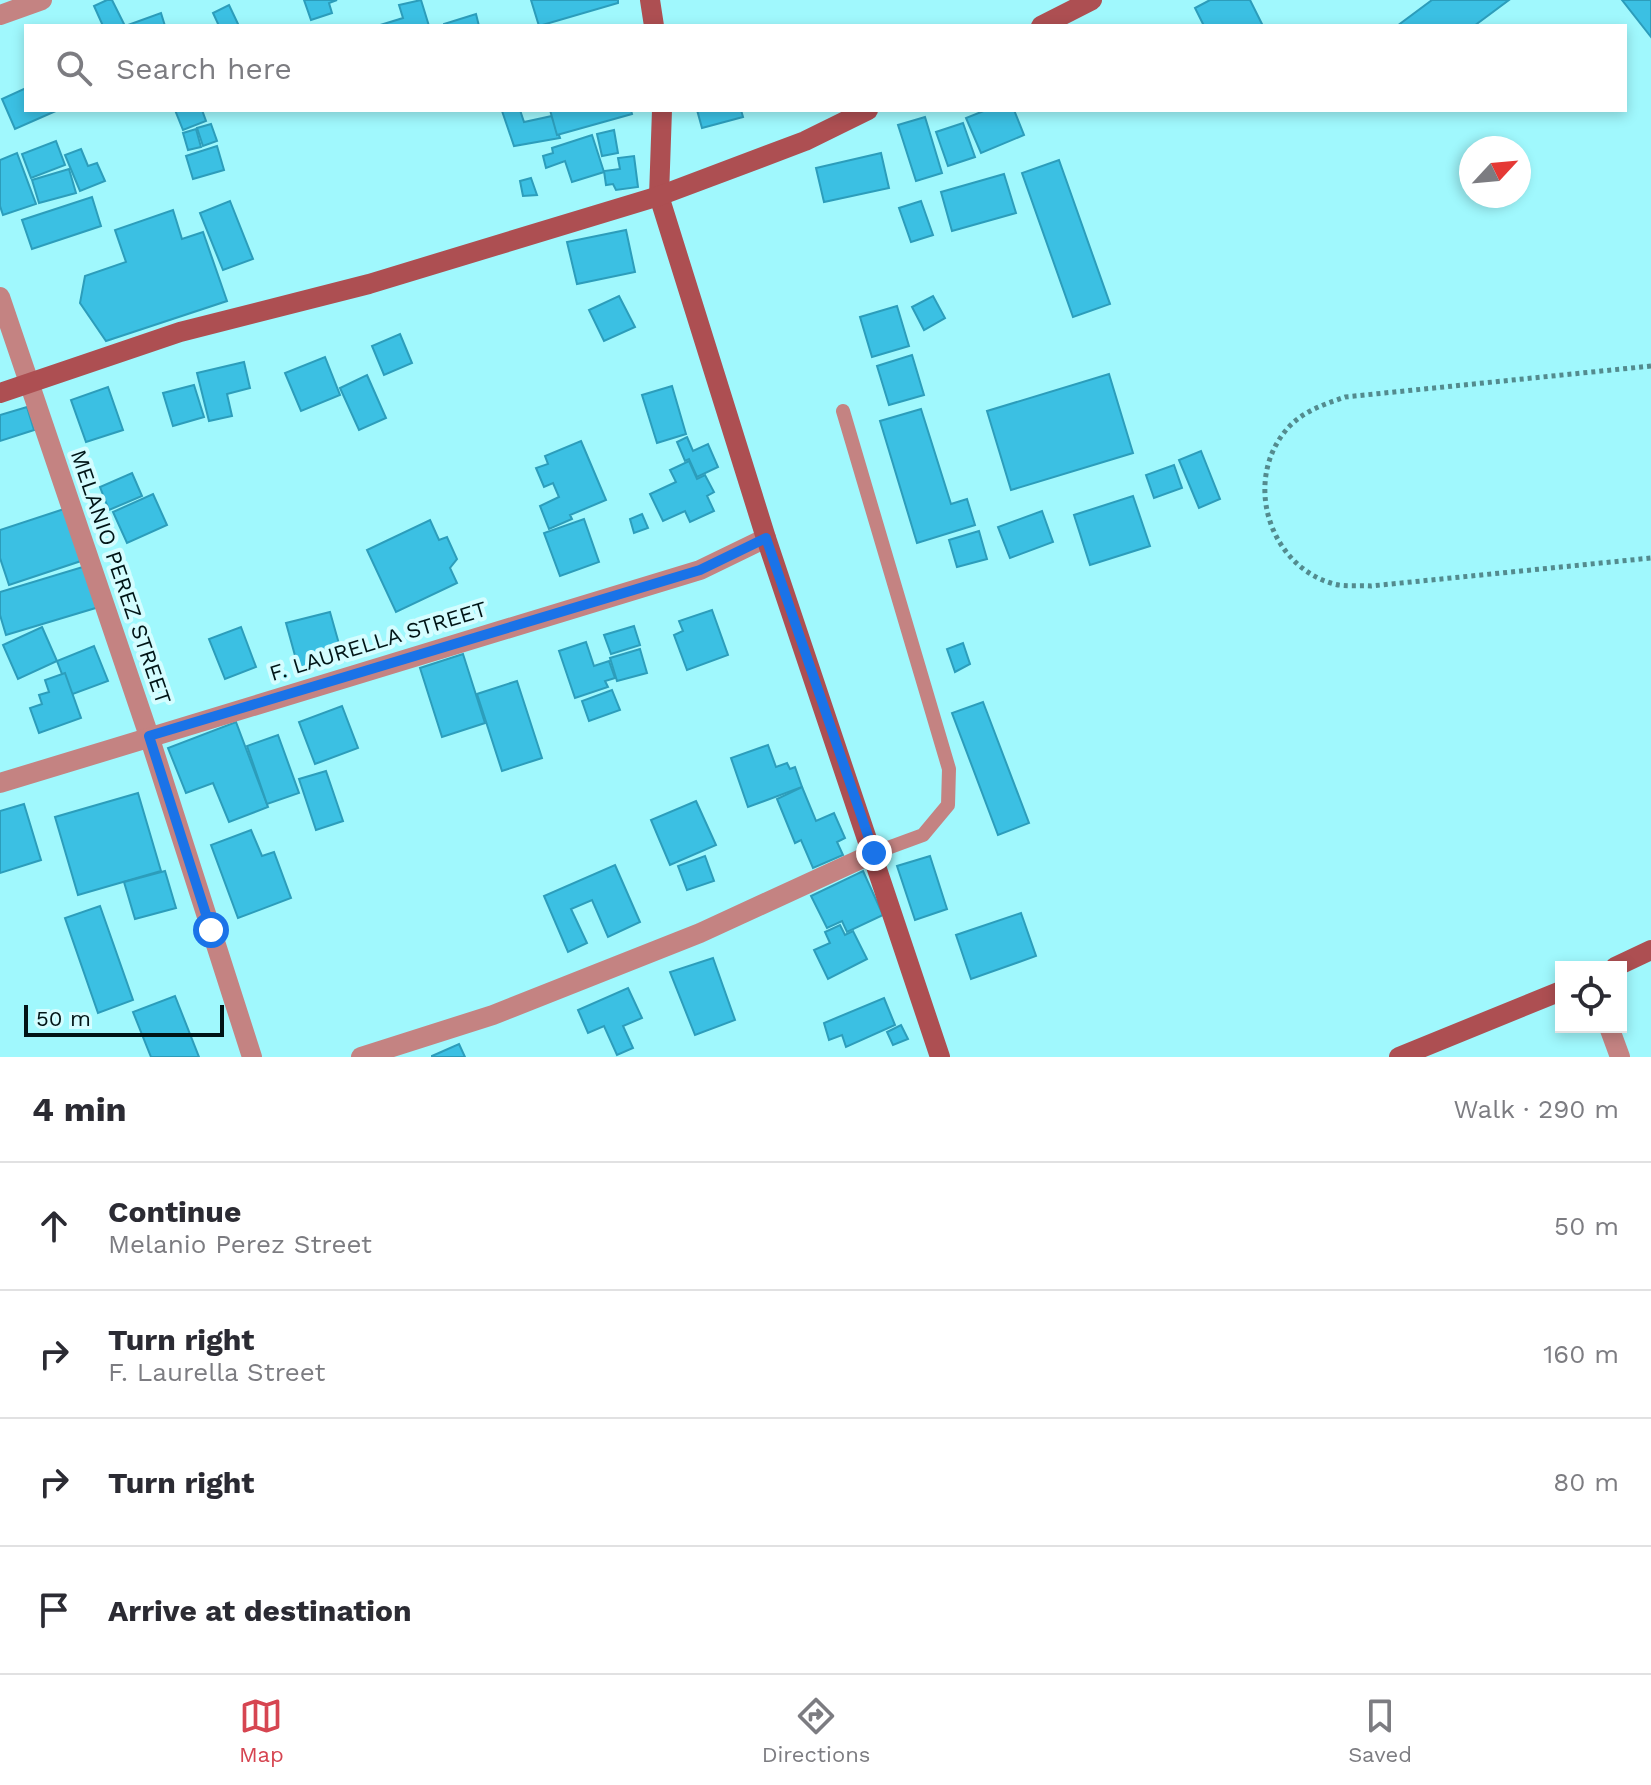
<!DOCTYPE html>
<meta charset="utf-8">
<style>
:root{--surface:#fff;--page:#f2f2f3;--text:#2b2b33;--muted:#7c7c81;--line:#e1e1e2;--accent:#d64551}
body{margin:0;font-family:"Work Sans",sans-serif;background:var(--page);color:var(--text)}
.controls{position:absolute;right:24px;bottom:24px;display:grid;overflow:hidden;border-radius:0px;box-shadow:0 4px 12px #0003}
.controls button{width:72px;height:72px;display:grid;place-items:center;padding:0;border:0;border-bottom:2px solid var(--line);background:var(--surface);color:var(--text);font:40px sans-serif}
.compass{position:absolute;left:1459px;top:136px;width:72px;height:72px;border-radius:50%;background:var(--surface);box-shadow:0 4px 12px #0003;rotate:64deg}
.scale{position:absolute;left:24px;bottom:20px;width:200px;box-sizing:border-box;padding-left:8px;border:4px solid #001416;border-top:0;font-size:22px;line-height:28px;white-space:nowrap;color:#001416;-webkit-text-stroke:6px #d4fdff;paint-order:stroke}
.stop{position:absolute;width:24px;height:24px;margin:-18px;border:6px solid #1a73e8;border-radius:50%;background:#fff}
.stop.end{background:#1a73e8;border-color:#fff;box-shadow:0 2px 8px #0008}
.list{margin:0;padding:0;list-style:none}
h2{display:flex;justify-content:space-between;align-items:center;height:104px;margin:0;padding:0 32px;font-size:34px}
h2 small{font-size:26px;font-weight:400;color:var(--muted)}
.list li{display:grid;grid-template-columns:52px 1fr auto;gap:24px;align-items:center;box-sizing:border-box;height:128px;padding:0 32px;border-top:2px solid var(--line)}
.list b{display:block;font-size:30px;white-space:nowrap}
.list p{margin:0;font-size:26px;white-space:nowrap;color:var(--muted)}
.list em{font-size:26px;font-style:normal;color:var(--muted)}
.icon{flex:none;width:44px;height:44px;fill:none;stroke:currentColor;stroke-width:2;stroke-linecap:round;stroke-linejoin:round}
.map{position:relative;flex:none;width:1651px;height:1057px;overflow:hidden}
.search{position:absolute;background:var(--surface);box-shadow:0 4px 12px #0003;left:24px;right:24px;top:24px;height:88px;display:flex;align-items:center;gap:20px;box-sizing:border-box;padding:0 28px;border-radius:0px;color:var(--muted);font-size:30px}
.sheet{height:616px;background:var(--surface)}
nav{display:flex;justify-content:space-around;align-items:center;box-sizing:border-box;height:112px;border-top:2px solid var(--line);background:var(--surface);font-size:22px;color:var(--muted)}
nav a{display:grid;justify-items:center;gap:4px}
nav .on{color:var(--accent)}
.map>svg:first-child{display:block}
</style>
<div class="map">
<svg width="1651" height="1057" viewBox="0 0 1651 1057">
<rect width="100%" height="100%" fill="#a0f8fd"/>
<g fill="#3bc0e3" stroke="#2c9dbb" stroke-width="2">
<polygon points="107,0 112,0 125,26 103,26 94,6"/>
<polygon points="304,0 337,0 329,3 332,13 311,20"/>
<polygon points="421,0 429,26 377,26 403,18 399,5"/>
<polygon points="531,0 618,0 618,3 539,26"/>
<polygon points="1210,0 1250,0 1263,26 1204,26 1195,8"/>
<polygon points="1432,0 1509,0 1474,26 1397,26"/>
<polygon points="1622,0 1651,0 1651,37"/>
<polygon points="229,5 239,26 219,26 213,13"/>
<polygon points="161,13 165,26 128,26 128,25"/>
<polygon points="476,14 479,26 444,26 444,24"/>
<polygon points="26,88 26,110 58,110 15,129 2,99"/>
<polygon points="175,110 202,110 206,121 183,130"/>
<polygon points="520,110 524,122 552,116 560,138 514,146 502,111"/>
<polygon points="550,110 631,110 632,114 557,135"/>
<polygon points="697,110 741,110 743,117 702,128"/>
<polygon points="986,110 1014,110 1024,135 981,153 966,118"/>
<polygon points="925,117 942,173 916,181 898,125"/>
<polygon points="963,123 975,157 948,166 936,132"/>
<polygon points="211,124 217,141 203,146 197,128"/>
<polygon points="196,129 201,147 188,150 183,133"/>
<polygon points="614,130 618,153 602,156 597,134"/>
<polygon points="592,135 604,172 572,182 565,161 546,168 543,156 553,153 552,148"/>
<polygon points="56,141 65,165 31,178 22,154"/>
<polygon points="217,146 224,170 193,179 186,156"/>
<polygon points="81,149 88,166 97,163 105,181 80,191 65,155"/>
<polygon points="17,153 36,204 3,215 0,206 0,160"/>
<polygon points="881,153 889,188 824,202 816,168"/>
<polygon points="634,156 638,187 616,190 613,184 606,185 604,171 620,169 618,158"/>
<polygon points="1059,160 1110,304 1073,317 1022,173"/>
<polygon points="69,169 76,193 39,203 32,180"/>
<polygon points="1004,174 1016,213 952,231 941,192"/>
<polygon points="531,178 537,195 523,196 520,181"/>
<polygon points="92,197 101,226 32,249 22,220"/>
<polygon points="230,201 253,259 223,270 200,213"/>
<polygon points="921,201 933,235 911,242 899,208"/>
<polygon points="173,210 182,239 203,232 227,301 106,341 80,303 85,276 126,262 115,230"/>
<polygon points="626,230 635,272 577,284 567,242"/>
<polygon points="619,296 635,327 604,341 589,310"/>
<polygon points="933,296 945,318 924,330 912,307"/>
<polygon points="897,306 909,346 872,357 860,317"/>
<polygon points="400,334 412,363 384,375 372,346"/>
<polygon points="912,355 924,395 889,405 877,366"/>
<polygon points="325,357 340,395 301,411 285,373"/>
<polygon points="244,362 250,388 227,394 232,416 209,421 197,373"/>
<polygon points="1109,374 1133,453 1011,490 987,411"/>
<polygon points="367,375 386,418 359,430 340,388"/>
<polygon points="194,385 204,417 173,426 163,393"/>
<polygon points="672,386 686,434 657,443 642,395"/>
<polygon points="108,387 123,430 86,442 71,400"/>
<polygon points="27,407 34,430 0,441 0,415"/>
<polygon points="921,409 951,504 967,499 975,525 917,543 880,421"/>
<polygon points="687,437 693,451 708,444 718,467 697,477 689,459 685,461 677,442"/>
<polygon points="581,441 606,500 570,515 572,519 549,529 540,506 559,497 553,483 544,487 536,468 548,464 545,456"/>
<polygon points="1201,451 1220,499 1199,508 1179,460"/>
<polygon points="689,461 697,479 705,475 714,492 707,496 714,511 690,522 685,511 663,521 650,494 676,482 670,470"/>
<polygon points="1174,465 1182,488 1154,498 1146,475"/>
<polygon points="132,473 142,496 109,510 100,487"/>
<polygon points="153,494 167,525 127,543 113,512"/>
<polygon points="1133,496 1150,546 1090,565 1074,515"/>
<polygon points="64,509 81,561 9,585 0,558 0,530"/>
<polygon points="1042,511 1053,542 1010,558 998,527"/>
<polygon points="642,514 648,528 634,533 630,519"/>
<polygon points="584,519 599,562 560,576 544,533"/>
<polygon points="430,520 439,540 447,537 457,559 450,568 457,583 396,612 367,550"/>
<polygon points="979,531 987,559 957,567 949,540"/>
<polygon points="86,566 99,607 6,635 0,615 0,592"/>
<polygon points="712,610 728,655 687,670 674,635 683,631 679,621"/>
<polygon points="330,612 343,658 299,670 286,623"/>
<polygon points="634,626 640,645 611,654 604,635"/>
<polygon points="42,627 57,661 18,679 3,645"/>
<polygon points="241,627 256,667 225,679 209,639"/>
<polygon points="586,642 594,666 609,661 615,678 605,681 608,687 575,698 559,651"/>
<polygon points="963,643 970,664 955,672 947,649"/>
<polygon points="94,646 108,681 70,695 57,661"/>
<polygon points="640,649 647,673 617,681 610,658"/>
<polygon points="463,654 485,723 442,737 420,668"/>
<polygon points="65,673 81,718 39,733 30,708 42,704 39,695 49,692 45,680"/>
<polygon points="517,681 542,758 502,771 477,694"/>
<polygon points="612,690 620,710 589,721 582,701"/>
<polygon points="983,702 1029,823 998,835 952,713"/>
<polygon points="342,706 358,748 315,764 299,722"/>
<polygon points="236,722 268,807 229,822 213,783 186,793 168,748"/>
<polygon points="278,735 299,793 267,804 247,746"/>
<polygon points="768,745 776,767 787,763 790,769 795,767 802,787 748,807 731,758"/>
<polygon points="326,771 343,821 316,830 299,779"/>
<polygon points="802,787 816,821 834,813 845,838 837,842 843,855 813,868 801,840 795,843 777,799"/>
<polygon points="138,793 161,871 78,895 55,817"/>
<polygon points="696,801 716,845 670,865 651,820"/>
<polygon points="24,804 41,860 0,873 0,811"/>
<polygon points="251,830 262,856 274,852 291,898 238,918 211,845"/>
<polygon points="705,856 714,881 687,890 678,866"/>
<polygon points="930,856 947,909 915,920 897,866"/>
<polygon points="615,865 640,922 608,937 592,900 571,909 587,943 568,952 544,896"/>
<polygon points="165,871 176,908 135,919 124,882"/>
<polygon points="863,871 883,915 847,932 842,921 827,928 811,896"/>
<polygon points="100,906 133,1000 98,1013 65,918"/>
<polygon points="1021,913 1036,956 971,979 956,935"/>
<polygon points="840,925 845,935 853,931 867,959 828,979 814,950 830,943 825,932"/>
<polygon points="713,958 735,1020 695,1035 670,972"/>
<polygon points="628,988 642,1018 623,1026 633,1048 617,1055 604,1026 588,1033 578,1010"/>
<polygon points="175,996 199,1057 151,1057 133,1012"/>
<polygon points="884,998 895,1025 846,1047 842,1035 829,1040 824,1023"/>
<polygon points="901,1025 908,1039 893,1045 887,1032"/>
<polygon points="459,1044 465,1057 432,1057 432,1056"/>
</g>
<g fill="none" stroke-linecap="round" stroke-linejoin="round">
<path stroke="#538b8e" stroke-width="5" stroke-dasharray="4 4" stroke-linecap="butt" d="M 1651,366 L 1345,397 C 1322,405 1298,413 1283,434 C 1244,486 1271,567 1334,584 C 1345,587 1359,585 1371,586 L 1651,558"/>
<polyline stroke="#c48382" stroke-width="14" points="843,411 949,769 948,805 923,835 874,853"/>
<g stroke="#c48382" stroke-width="20">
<polyline points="0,15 42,0"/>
<polyline points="0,297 149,736 252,1057"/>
<polyline points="0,783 700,570 766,538"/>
<polyline points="1609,1027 1620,1057"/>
<polyline points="361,1057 493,1015 700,933 874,853"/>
</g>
<g stroke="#ad4f52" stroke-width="20">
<polyline points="650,0 654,26"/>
<polyline points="1041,26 1092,0"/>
<polyline points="662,110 659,196 766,538 940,1057"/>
<polyline points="0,393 180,332 369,284 659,196 805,141 868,110"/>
<polyline points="1615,967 1651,950"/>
<polyline points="1399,1057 1561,991"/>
</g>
</g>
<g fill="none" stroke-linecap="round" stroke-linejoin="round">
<polyline stroke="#1a73e8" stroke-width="10" points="211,930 149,736 700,570 766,538 874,853"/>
</g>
<g text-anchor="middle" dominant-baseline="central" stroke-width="8" stroke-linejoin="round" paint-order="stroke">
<g font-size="22" fill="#001416" stroke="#d4fdff">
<text transform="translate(121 577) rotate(71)">MELANIO PEREZ STREET</text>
<text transform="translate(378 641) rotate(-17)">F. LAURELLA STREET</text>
</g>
</g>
</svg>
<div class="controls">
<button><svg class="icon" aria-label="locate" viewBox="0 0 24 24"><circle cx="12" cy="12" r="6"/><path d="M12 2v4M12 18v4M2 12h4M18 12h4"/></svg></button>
</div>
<svg class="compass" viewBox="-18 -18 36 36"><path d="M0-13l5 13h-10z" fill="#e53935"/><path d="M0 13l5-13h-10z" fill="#7c7c81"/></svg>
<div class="scale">50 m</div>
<div class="stop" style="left:211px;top:930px"></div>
<div class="stop end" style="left:874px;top:853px"></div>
<div class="search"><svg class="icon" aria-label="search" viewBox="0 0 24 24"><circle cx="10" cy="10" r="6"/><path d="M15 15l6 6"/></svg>Search here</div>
</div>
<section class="sheet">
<h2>4 min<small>Walk · 290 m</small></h2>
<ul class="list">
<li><svg class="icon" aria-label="ahead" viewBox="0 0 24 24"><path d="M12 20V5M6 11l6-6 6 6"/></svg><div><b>Continue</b><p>Melanio Perez Street</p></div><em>50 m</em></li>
<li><svg class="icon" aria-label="right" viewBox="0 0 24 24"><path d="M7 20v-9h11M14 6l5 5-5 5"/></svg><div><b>Turn right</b><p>F. Laurella Street</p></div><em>160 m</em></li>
<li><svg class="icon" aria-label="right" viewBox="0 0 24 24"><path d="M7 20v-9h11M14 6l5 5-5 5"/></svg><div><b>Turn right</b></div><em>80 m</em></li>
<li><svg class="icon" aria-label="arrive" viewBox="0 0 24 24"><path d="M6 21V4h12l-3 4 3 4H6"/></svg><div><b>Arrive at destination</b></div></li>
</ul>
</section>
<nav>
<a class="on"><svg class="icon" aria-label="map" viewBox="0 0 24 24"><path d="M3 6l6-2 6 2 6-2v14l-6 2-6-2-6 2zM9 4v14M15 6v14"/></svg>Map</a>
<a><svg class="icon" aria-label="directions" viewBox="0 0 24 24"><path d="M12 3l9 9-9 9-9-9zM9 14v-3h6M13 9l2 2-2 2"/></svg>Directions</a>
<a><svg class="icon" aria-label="saved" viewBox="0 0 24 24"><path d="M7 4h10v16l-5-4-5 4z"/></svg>Saved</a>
</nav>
